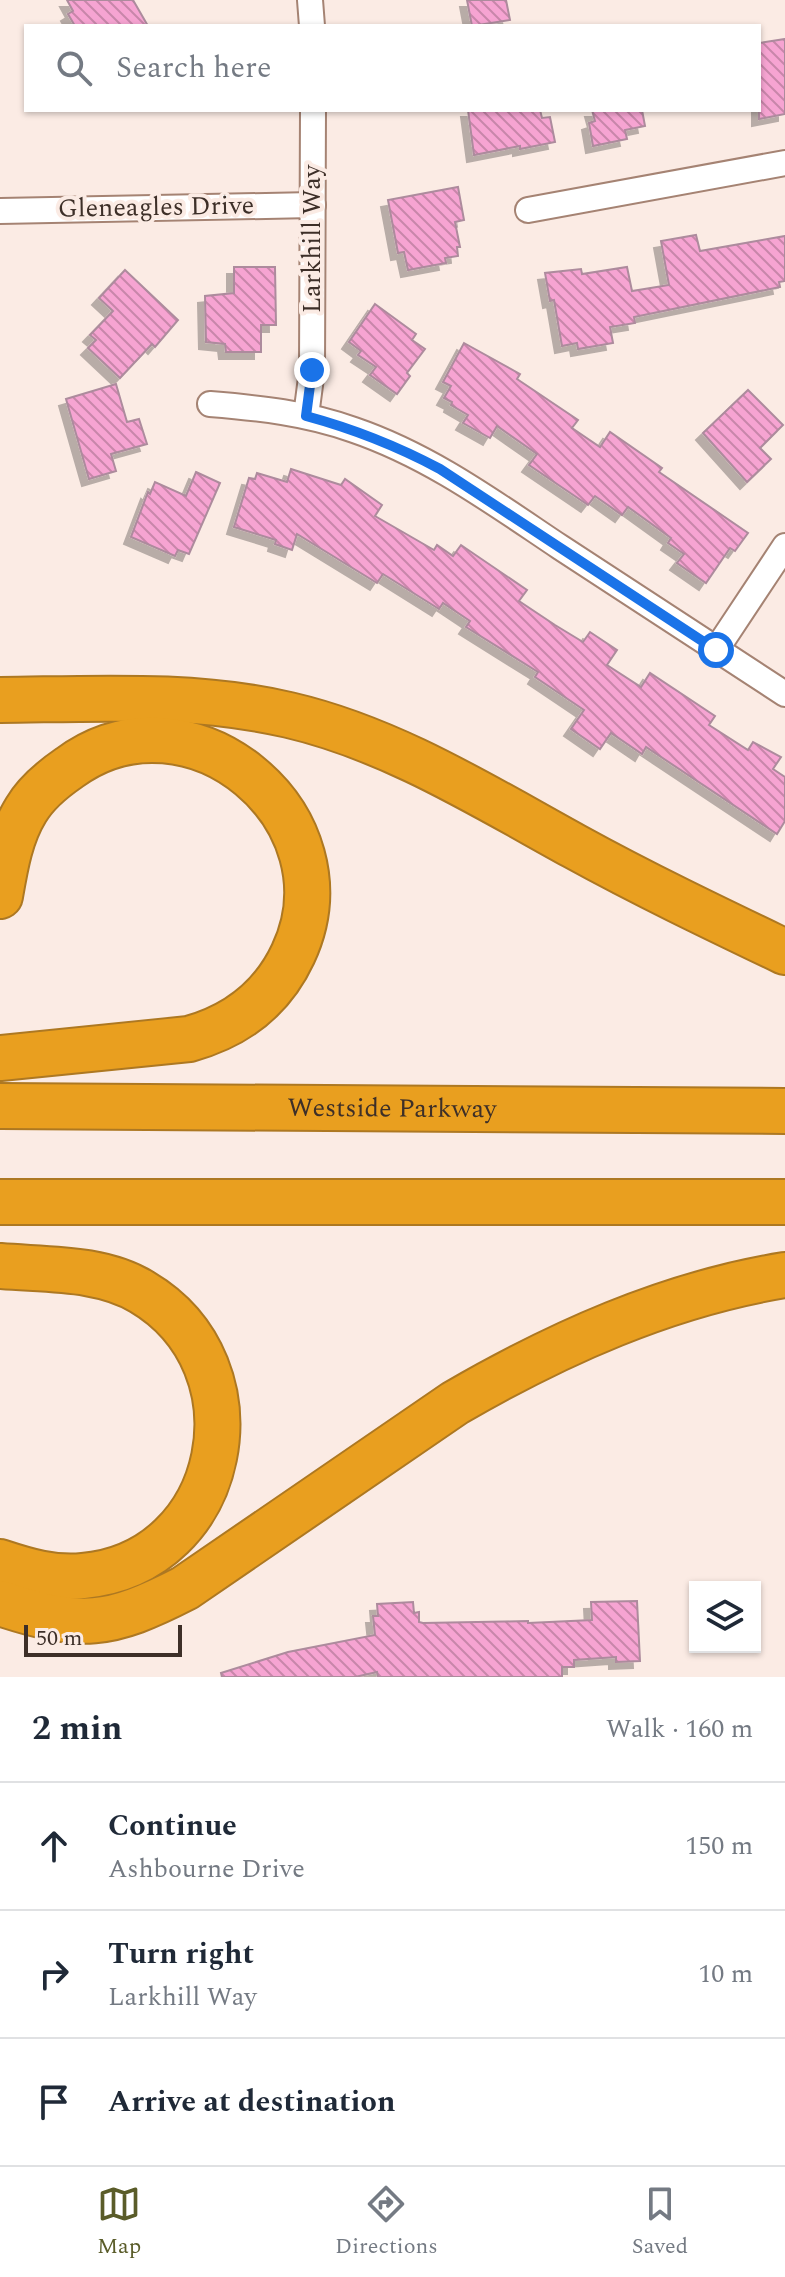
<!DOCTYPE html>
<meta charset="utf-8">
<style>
:root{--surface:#fff;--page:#f2f2f3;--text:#1f2937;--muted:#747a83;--line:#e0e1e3;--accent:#5a5c29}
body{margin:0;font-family:Spectral,serif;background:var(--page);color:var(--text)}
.controls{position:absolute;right:24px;bottom:24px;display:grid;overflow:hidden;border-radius:0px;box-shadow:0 2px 6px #0004}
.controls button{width:72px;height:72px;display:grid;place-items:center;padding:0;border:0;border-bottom:2px solid var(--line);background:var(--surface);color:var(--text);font:40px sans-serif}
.scale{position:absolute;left:24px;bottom:20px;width:158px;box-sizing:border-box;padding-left:8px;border:4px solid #3d2f28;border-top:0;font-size:22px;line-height:28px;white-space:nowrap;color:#3d2f28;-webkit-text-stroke:6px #fbebe4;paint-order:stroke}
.stop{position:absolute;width:24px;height:24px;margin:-18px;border:6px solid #1a73e8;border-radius:50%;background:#fff}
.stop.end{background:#1a73e8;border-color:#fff;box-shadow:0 2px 8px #0008}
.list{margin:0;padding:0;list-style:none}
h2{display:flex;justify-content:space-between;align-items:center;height:104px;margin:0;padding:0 32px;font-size:34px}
h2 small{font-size:26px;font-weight:400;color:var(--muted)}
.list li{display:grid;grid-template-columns:52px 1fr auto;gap:24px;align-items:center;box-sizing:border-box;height:128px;padding:0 32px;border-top:2px solid var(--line)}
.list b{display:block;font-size:30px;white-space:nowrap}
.list p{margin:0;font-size:26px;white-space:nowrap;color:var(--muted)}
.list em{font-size:26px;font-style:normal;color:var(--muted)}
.icon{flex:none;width:44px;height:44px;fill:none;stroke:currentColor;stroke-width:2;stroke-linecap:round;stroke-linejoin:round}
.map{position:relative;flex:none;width:785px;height:1677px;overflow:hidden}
.search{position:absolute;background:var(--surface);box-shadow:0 2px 6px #0004;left:24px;right:24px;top:24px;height:88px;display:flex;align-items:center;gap:20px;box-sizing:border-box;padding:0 28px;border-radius:0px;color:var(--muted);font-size:30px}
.sheet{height:488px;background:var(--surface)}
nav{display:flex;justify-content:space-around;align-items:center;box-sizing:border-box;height:112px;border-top:2px solid var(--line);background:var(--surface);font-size:22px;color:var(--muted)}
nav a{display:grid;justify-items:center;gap:4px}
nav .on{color:var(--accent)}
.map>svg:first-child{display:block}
</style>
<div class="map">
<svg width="785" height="1677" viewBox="0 0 785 1677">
<defs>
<pattern id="building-back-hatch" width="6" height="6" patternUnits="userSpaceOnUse" patternTransform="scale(2)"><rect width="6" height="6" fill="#f6a4d2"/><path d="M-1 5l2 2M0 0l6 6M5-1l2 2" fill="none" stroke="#c886aa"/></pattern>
<filter id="shadow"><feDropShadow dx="-7" dy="7" stdDeviation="0" flood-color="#0004"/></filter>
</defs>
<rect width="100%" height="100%" fill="#fbebe4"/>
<g fill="url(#building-back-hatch)" stroke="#ad8b9d" stroke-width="2" filter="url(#shadow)">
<polygon points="67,0 133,0 148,26 75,26 68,14 73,11"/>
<polygon points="467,0 506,0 510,20 472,26"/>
<polygon points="785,39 785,114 759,119 759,43"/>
<polygon points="468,110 540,110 542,118 550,117 555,142 520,149 520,146 474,155"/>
<polygon points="592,110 642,110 645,126 625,130 627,139 593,146 589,123 595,121"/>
<polygon points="458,187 464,220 455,222 460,247 457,247 458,256 445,258 446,263 408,270 404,252 398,253 388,200"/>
<polygon points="696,235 700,251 785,236 785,281 779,282 780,287 634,317 635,323 610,327 613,343 578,349 577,343 562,346 554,300 550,301 545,273 581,269 582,274 627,267 632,291 669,285 661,241"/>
<polygon points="234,267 275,267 276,325 261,325 261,352 226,352 225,344 206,342 205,296 234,293"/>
<polygon points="125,270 178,320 155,347 152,344 120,378 88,348 96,340 90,335 113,311 99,298"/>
<polygon points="375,304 416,334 412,340 425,349 407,373 410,376 397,394 370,375 376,367 358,355 361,351 349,342"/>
<polygon points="464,343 520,374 517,379 578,420 572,428 600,447 610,432 662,468 659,472 748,533 735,551 730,548 706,583 677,563 684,554 668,543 671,538 628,507 622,515 595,496 588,505 529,465 537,454 497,426 490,438 463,423 468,415 451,405 452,402 444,398 451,386 443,382"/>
<polygon points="116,384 127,422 139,419 147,444 111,454 116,471 89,479 66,399"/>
<polygon points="748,390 783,425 760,448 771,459 747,482 703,433"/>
<polygon points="291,469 341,485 345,479 382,505 375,516 434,550 437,545 453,556 461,545 527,590 519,601 555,625 583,642 590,632 617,650 607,665 641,687 650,673 715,716 709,725 748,750 753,742 781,757 773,769 785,777 785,821 777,834 646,747 642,754 611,733 600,749 571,729 584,710 535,677 538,672 466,627 470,621 443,603 439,609 383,574 377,583 297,534 292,550 275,544 276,540 234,527 249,478 255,479 257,473 287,482"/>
<polygon points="196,472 220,483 189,554 178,550 175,556 131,537 148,492 150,494 155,482 186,496"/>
<polygon points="637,1601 640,1661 616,1662 616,1657 574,1660 574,1667 562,1667 562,1677 378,1677 377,1672 355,1677 222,1677 221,1673 288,1652 375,1635 373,1616 378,1616 377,1604 413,1602 414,1613 419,1612 419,1622 423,1623 528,1621 528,1623 592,1620 591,1602"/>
</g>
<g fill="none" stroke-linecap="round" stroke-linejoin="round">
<g stroke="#a58373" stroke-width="28">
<g id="minor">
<polyline points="310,0 312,26"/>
<polyline points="528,210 785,163"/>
<polyline points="0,211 313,205"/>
<path d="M 210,404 C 259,408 307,413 354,430 C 430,456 494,503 560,547 C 635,596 710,645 785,694"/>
<polyline points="306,416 312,370 313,110"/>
<polyline points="716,650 785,546"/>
</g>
</g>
<g stroke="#ad7822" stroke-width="48">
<g id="motorway">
<path d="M 0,700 C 96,699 195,693 289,715 C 392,739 483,796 574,846 C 643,884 714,918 785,952"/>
<path d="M 0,896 C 5,867 10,836 26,810 C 36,793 53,779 69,768 C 190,679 357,818 293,954 C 272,999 236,1026 189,1039 L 0,1058"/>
<path id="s1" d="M 0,1106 L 785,1111"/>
<polyline points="0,1202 785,1202"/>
<path d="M 0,1266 C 46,1270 101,1267 142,1292 C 267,1366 229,1563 83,1576 C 54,1579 27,1571 0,1562"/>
<path d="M 0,1603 C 81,1630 109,1627 185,1588 L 455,1403 C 557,1344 667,1294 785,1275"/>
</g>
</g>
<use href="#minor" stroke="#fff" stroke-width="24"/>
<use href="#motorway" stroke="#e99f1f" stroke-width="44"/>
</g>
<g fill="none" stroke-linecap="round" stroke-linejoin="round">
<path stroke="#1a73e8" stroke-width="10" d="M 312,370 L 306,416 C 354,429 397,446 440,469 L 716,650"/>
</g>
<g text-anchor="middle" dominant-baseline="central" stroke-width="8" stroke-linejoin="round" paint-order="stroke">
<g font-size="26" fill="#3d2f28" stroke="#fbebe4">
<text transform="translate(156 207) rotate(-1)">Gleneagles Drive</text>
<text transform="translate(312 239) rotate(-90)">Larkhill Way</text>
<text stroke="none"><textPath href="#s1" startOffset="392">Westside Parkway</textPath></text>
</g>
</g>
</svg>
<div class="controls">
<button><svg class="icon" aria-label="layers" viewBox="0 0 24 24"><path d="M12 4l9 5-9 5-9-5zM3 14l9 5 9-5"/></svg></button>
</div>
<div class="scale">50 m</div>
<div class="stop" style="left:716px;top:650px"></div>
<div class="stop end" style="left:312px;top:370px"></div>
<div class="search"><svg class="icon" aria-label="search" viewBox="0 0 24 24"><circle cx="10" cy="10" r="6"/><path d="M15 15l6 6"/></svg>Search here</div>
</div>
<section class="sheet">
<h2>2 min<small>Walk · 160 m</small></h2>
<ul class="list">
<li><svg class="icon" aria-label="ahead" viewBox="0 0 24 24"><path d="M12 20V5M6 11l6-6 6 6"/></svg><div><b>Continue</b><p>Ashbourne Drive</p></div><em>150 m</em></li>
<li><svg class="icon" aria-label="right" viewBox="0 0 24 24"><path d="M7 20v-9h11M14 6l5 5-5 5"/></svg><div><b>Turn right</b><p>Larkhill Way</p></div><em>10 m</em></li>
<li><svg class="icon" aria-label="arrive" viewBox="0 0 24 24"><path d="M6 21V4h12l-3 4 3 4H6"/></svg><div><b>Arrive at destination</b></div></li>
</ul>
</section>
<nav>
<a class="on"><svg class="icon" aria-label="map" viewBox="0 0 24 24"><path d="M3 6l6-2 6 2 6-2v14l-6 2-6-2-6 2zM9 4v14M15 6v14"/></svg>Map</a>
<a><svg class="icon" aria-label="directions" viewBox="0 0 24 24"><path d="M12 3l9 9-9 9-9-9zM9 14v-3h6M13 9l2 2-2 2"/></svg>Directions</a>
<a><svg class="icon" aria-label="saved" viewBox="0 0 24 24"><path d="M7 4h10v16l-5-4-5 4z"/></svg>Saved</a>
</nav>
